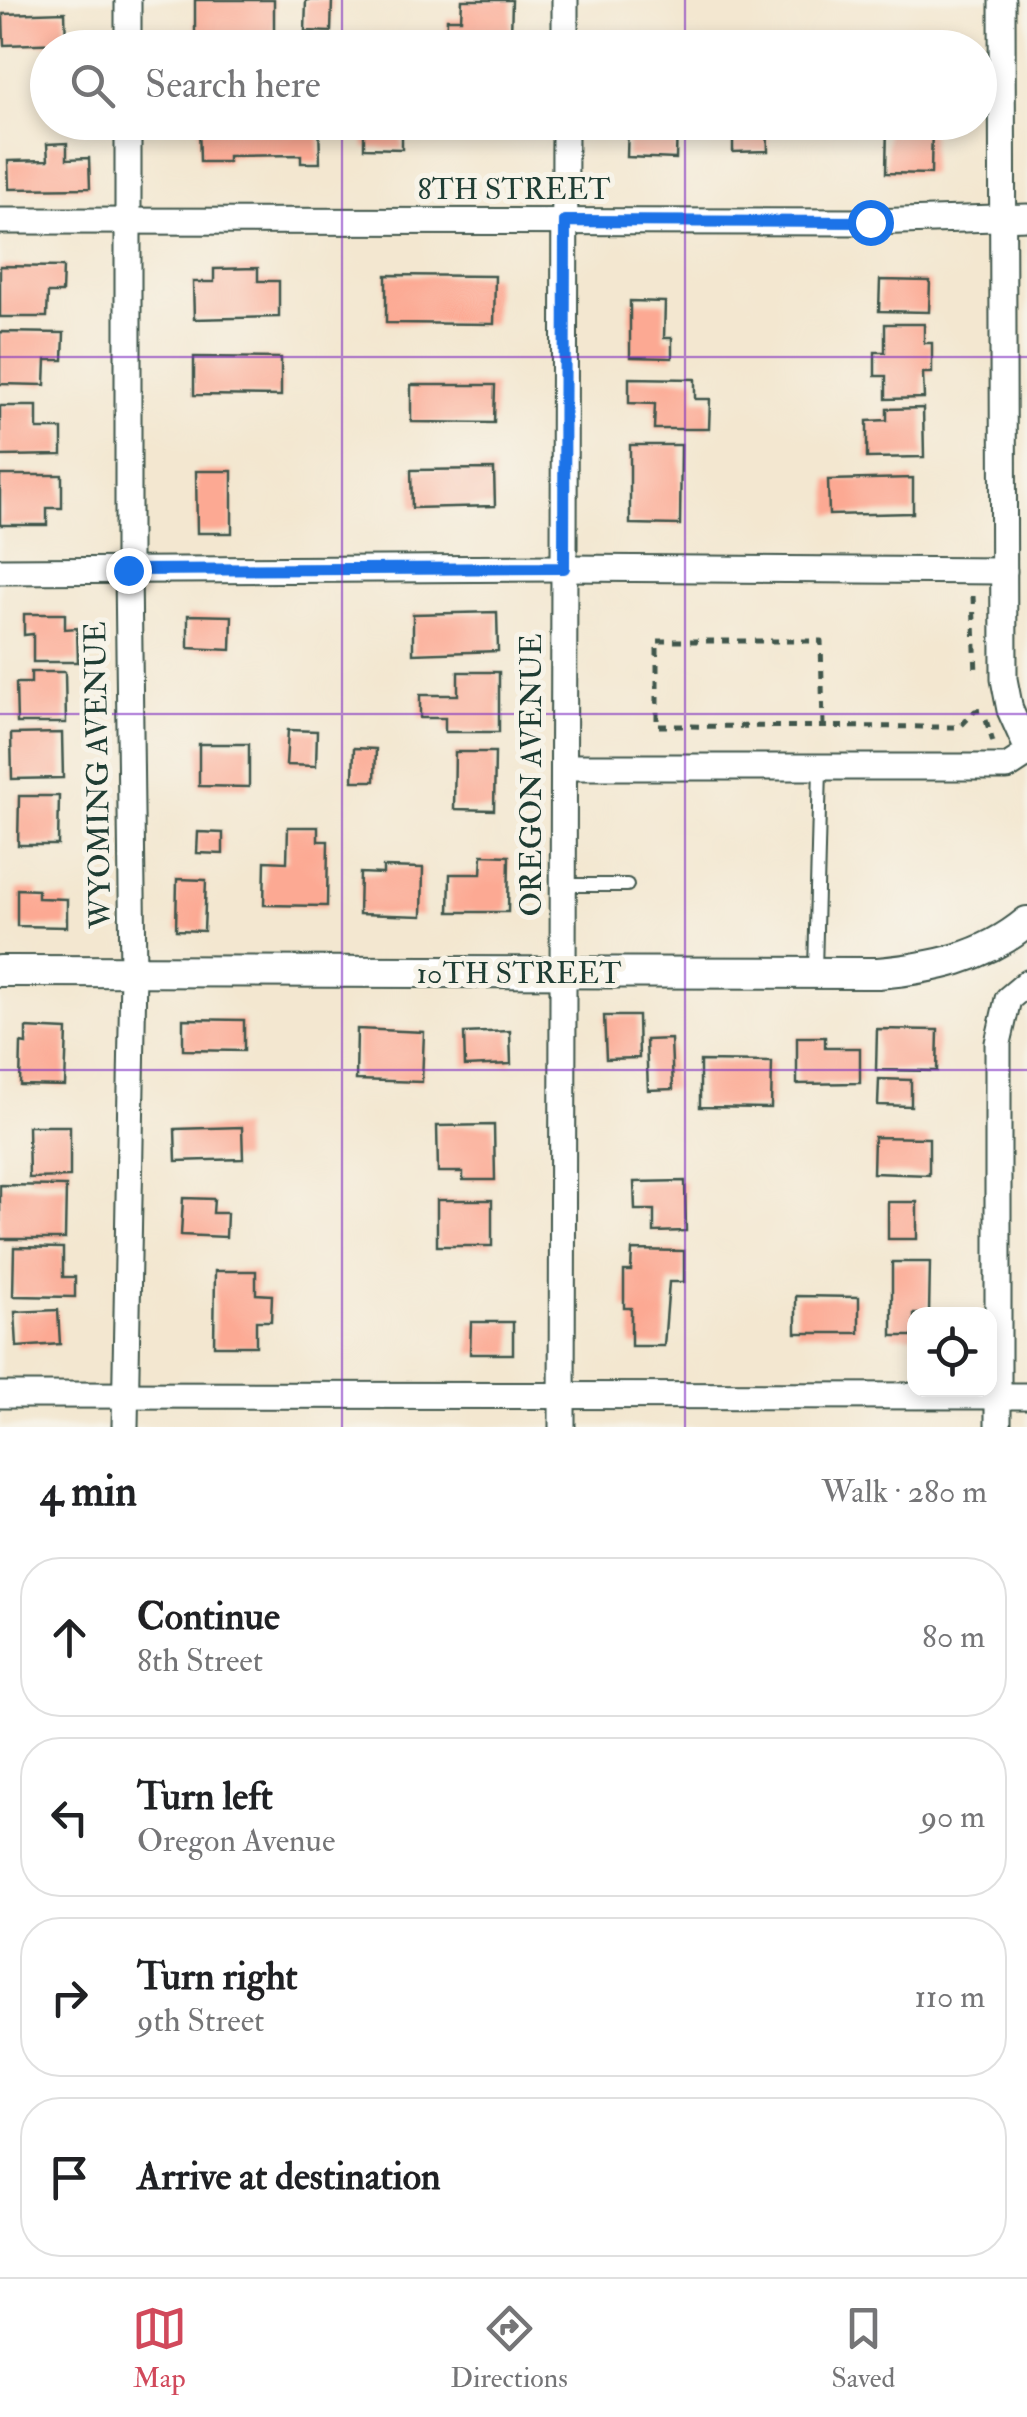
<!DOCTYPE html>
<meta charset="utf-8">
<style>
:root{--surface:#fff;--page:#f2f2f2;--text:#202124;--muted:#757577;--line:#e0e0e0;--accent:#d1495b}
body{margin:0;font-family:"IM FELL Double Pica",serif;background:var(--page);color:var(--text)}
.controls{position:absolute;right:30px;bottom:30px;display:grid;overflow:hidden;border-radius:20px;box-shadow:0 5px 15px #0003}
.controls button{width:90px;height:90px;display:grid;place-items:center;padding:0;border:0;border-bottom:2px solid var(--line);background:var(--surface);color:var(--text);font:50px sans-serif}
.stop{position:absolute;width:30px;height:30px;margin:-22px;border:8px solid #1a73e8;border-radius:50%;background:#fff}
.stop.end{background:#1a73e8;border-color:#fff;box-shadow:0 2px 10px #0008}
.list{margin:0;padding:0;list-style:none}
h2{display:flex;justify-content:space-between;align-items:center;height:130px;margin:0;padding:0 40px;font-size:42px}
h2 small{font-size:32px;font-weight:400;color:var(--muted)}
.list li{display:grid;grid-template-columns:65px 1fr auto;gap:30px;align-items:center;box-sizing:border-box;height:160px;margin:0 20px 20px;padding:0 20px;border:2px solid var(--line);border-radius:40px}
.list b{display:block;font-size:38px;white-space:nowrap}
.list p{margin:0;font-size:32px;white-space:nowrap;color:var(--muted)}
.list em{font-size:32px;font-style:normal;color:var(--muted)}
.icon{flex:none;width:55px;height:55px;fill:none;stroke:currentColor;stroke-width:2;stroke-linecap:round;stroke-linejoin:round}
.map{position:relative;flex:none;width:1027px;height:1427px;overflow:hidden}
.search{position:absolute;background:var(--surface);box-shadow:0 5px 15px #0003;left:30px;right:30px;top:30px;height:110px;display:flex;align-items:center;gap:25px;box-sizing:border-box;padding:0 35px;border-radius:55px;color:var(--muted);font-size:38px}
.sheet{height:850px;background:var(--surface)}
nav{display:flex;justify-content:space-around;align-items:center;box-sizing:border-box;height:140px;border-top:2px solid var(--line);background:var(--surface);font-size:28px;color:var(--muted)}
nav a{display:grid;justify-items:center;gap:5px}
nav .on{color:var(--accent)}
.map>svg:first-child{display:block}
</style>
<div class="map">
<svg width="1027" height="1427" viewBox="0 0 1027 1427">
<rect width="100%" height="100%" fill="#f7f3e8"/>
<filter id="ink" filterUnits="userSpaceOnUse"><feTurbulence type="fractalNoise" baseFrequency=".01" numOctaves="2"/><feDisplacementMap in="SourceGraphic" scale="20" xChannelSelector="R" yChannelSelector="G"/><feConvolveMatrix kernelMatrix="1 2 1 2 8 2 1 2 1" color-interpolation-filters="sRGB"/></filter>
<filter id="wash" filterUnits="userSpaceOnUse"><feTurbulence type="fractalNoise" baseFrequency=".0048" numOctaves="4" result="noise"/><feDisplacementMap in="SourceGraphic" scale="40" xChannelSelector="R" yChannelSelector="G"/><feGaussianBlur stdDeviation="2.25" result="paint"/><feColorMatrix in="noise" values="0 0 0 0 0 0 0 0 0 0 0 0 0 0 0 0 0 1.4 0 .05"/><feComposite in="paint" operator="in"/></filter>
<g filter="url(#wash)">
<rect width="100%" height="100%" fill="#f3e7d0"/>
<g id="blocks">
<g fill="#fca993">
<polygon points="195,0 274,0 274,35 195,36"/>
<polygon points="306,0 332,0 331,32 305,31"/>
<polygon points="462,0 512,0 511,36 495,35 494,48 446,48 447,19 461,19"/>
<polygon points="65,12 66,43 4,45 3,14"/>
<polygon points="199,122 319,122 320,163 301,163 301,155 228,156 228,162 200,162"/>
<polygon points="364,122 402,122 402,149 364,148"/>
<polygon points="628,122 677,122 676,159 627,157"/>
<polygon points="733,122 767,122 768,151 733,152"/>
<polygon points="887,122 932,122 931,174 886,173"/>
<polygon points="67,143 67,159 89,158 90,188 9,189 8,161 48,160 47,144"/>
<polygon points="0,266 63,267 62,293 48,293 47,317 0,317"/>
<polygon points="258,268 258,281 279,281 279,317 194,319 193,282 214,282 214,269"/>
<polygon points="386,275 495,276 494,324 386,323"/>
<polygon points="880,280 930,281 929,312 879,311"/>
<polygon points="630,301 665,302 664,338 672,338 672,358 630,357"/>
<polygon points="885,324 924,324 924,343 932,343 932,373 923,373 924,398 886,399 886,376 875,376 875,352 885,352"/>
<polygon points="0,332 64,333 63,360 46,360 45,385 0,384"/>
<polygon points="194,357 281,358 281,396 194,395"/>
<polygon points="629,378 695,379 695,399 710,399 709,429 654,429 655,404 629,403"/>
<polygon points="411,385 495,385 494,423 411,422"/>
<polygon points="0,406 37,406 37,429 62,429 62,455 0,456"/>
<polygon points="923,408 924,457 867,458 867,421 887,420 887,409"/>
<polygon points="630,445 681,445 680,525 630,524"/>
<polygon points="494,469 495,506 412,508 411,470"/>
<polygon points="196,471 232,471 232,533 197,533"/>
<polygon points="0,475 62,475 62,508 47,508 47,525 0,525"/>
<polygon points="913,478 913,513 829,515 828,480"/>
<polygon points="497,612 498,651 413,654 413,614"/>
<polygon points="24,614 65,614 65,629 77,628 78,662 33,662 33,634 24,635"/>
<polygon points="188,615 232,616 231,650 188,648"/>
<polygon points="31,672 65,672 66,723 17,723 16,683 31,683"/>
<polygon points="458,672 499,672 499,732 445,732 445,718 420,718 420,695 458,695"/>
<polygon points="288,730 317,731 316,766 286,765"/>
<polygon points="62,733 63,778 12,779 11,734"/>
<polygon points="199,744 249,744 249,787 199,786"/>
<polygon points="354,748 376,749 375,781 353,781"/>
<polygon points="455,752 495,752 494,810 454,809"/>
<polygon points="19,796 59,796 58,845 18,845"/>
<polygon points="288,827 318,827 318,841 328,841 327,906 264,905 265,861 287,862"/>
<polygon points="198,832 223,833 223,854 197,853"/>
<polygon points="482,855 509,856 508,912 449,912 450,874 481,874"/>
<polygon points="383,867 423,868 422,916 359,914 360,873 383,874"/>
<polygon points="177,879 206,880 204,931 176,930"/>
<polygon points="17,889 38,890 38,898 67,899 67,927 17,926"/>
<polygon points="604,1016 638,1016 639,1058 606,1059"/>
<polygon points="183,1019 244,1020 244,1051 183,1050"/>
<polygon points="26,1028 67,1030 65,1086 20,1085 21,1043 26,1044"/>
<polygon points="357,1029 424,1032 422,1082 356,1080"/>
<polygon points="877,1029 938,1030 937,1071 876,1070"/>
<polygon points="510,1031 511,1064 465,1066 464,1033"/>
<polygon points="797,1037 825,1037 825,1048 860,1048 860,1083 797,1084"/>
<polygon points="671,1039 673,1089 648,1090 646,1040"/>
<polygon points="700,1061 772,1062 771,1108 700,1107"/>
<polygon points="879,1079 911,1080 911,1106 878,1105"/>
<polygon points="494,1125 495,1180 463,1180 463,1172 438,1172 437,1126"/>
<polygon points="28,1126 70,1126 70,1177 29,1178"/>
<polygon points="242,1127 243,1159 176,1161 175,1129"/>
<polygon points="874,1137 929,1138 929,1175 873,1173"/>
<polygon points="685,1181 686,1231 654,1232 654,1210 635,1210 634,1182"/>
<polygon points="0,1185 66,1186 65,1239 0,1239"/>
<polygon points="183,1198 214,1199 213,1213 227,1213 226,1237 181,1235"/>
<rect x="437" y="1200" width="55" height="46"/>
<rect x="888" y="1202" width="29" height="37"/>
<polygon points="14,1247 63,1248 63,1277 75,1277 75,1297 13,1296"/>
<polygon points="632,1250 684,1251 684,1282 669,1282 664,1346 631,1346 631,1308 624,1308 624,1271 631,1271"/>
<polygon points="892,1262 930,1262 929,1314 914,1314 914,1336 892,1336"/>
<polygon points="215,1271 256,1271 256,1294 272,1295 271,1321 256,1321 256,1346 214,1346"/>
<polygon points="796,1296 859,1297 859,1333 796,1333"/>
<polygon points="58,1310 60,1344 17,1347 15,1312"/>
<polygon points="471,1322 513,1322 513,1354 470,1354"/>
</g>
</g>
</g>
<g filter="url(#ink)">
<use href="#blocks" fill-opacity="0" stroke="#3f564b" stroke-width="2.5"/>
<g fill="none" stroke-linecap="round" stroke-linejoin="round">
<g stroke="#3f564b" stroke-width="16">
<g id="service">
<polyline points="563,885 627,885"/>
<polyline points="815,971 820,767"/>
</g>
</g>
<g stroke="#3f564b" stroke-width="29">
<g id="minor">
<polyline points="1002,0 1004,679 1010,710 1027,748"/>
<polyline points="128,48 128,0"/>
<polyline points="565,48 565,0"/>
<polyline points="0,221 870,222 1027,217"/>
<polyline points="0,571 564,568 1004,571"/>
<polyline points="564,767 1007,767 1027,754"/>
<polyline points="0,1395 1027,1396"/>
<polyline points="125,1427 133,971 128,570 128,122"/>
<polyline points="562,1427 565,122"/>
<polyline points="998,1427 998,1043 1008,999 1027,983"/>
</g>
</g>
<g stroke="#3f564b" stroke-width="34">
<path id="tertiary" d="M 0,971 L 878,973 C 933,968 984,958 1027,922"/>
</g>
<g stroke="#3f564b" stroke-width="5" stroke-dasharray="8 8" stroke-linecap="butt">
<polyline points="973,596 976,675"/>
<polyline points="986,720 993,742"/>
<polyline points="823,726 821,641 657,641 657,726 960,727 975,711 984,710"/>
</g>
<use href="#service" stroke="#fff" stroke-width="12"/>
<use href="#minor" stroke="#fff" stroke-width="25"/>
<use href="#tertiary" stroke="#fff" stroke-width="30"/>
</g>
</g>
<g fill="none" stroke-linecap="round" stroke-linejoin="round" filter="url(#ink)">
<polyline stroke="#1a73e8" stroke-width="12" points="128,570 564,568 565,221 870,222"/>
</g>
<path fill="none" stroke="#7b2cbf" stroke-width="2.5" stroke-opacity="0.55" d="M 342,0 L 342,48M 685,0 L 685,48M 342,122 L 342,1427M 685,122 L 685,1427M 0,357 L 1027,357M 0,714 L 1027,714M 0,1070 L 1027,1070"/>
<g text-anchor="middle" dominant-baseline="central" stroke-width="10" stroke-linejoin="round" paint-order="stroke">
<g font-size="30" fill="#1f3d34" stroke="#f7f3e8">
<text x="514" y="189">8TH STREET</text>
<text transform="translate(98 775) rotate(-91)">WYOMING AVENUE</text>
<text transform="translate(531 775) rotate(-90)">OREGON AVENUE</text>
<text x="519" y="973">10TH STREET</text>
</g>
</g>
</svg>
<div class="controls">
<button><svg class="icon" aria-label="locate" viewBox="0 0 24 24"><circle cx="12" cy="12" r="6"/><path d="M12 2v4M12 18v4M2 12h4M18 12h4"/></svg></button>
</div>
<div class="stop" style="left:870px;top:222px"></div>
<div class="stop end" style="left:128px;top:570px"></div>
<div class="search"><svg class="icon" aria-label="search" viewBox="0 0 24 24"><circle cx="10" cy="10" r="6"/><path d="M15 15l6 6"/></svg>Search here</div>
</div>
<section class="sheet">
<h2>4 min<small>Walk · 280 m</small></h2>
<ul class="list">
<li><svg class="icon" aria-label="ahead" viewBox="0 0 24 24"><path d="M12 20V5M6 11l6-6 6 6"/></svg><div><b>Continue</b><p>8th Street</p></div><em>80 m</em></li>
<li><svg class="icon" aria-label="left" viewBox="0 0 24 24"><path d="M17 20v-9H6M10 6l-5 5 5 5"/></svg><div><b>Turn left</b><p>Oregon Avenue</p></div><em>90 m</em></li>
<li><svg class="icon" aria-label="right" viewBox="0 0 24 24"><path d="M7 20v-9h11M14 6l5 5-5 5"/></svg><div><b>Turn right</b><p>9th Street</p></div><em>110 m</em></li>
<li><svg class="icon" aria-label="arrive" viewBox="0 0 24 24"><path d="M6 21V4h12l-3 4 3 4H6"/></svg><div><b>Arrive at destination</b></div></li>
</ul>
</section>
<nav>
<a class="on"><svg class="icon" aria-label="map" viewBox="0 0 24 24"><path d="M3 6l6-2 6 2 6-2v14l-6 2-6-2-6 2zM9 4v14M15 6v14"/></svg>Map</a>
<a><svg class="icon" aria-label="directions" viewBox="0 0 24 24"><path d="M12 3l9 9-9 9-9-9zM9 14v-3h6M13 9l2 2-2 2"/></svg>Directions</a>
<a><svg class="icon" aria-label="saved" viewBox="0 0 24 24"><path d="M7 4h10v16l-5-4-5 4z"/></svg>Saved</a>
</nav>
